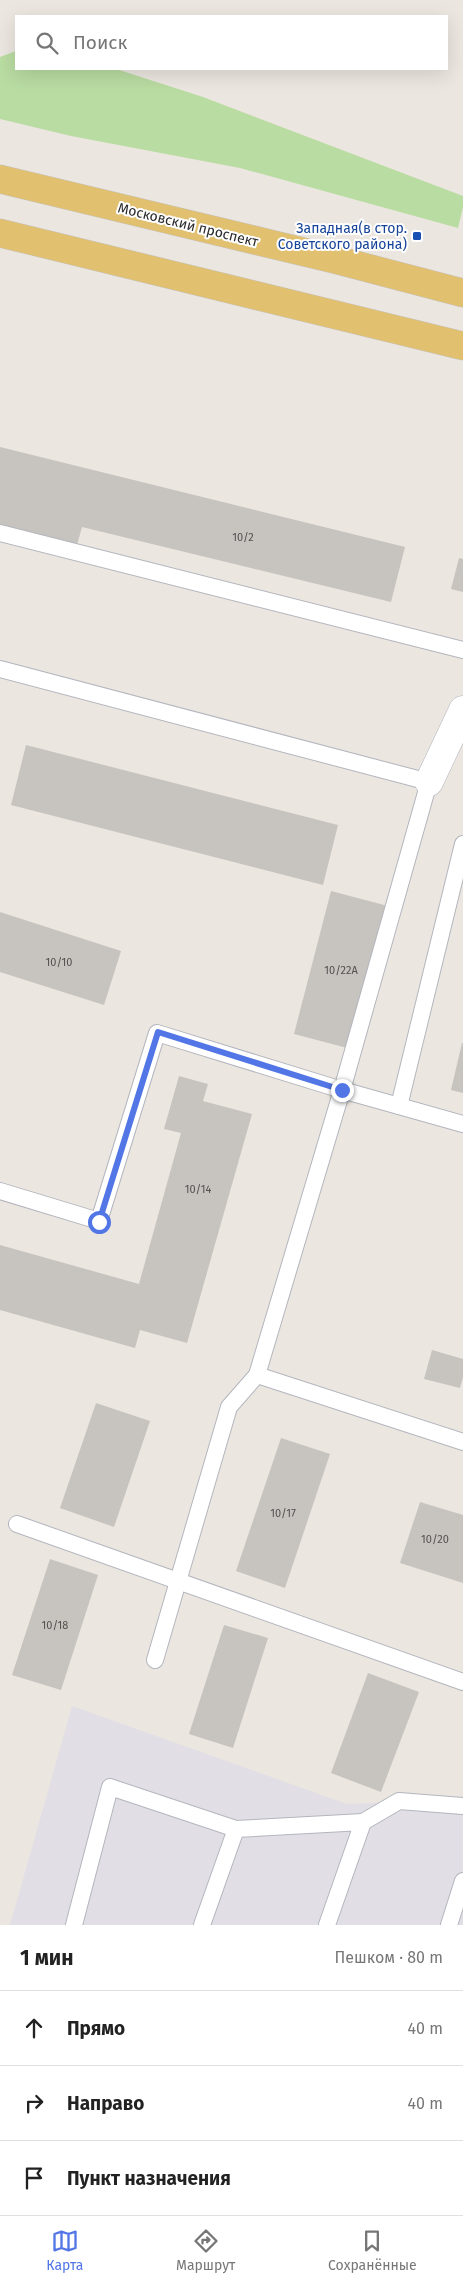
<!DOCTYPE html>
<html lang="ru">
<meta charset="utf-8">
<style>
:root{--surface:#fff;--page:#f2f2f2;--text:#222;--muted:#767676;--line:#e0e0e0;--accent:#5276e6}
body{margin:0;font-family:"Fira Sans",sans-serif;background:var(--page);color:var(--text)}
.stop{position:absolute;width:15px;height:15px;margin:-11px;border:4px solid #5276e6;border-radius:50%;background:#fff}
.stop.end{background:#5276e6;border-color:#fff;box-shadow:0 1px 5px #0008}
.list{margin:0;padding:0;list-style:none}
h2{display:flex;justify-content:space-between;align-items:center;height:65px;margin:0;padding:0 20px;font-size:21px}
h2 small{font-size:16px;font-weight:400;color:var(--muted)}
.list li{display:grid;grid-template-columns:32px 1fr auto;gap:15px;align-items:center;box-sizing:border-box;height:75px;padding:0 20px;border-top:1px solid var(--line)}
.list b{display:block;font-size:19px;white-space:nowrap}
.list em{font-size:16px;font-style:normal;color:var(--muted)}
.icon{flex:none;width:28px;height:28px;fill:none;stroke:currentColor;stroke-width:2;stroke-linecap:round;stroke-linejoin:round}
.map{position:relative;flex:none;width:463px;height:1925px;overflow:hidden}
.search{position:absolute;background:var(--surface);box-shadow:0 5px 20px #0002;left:15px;right:15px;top:15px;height:55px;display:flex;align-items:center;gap:12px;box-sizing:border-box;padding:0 18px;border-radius:0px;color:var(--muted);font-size:19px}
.sheet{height:290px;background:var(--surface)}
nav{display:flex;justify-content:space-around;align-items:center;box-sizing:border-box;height:70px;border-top:1px solid var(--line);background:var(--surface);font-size:14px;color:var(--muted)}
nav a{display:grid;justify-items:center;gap:2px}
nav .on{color:var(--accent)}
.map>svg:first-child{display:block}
</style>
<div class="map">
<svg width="463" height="1925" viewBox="0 0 463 1925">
<rect width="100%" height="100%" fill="#ece6e0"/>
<polygon fill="#e1dfe5" points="72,1706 347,1804 463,1799 463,1925 10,1925"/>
<polygon fill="#b9dca2" points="16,51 16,69 116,69 203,97 463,196 463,207 458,228 240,168 71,136 0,119 0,57"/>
<g fill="#c7c3bf">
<polygon points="0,447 405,547 391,602 82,527 77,545 0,525"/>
<polygon points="459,558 463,559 463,592 451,589"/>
<polygon points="26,745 338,825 323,885 11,805"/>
<polygon points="331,891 388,906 351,1049 294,1034"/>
<polygon points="0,912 121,951 104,1005 0,972"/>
<polygon points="462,1043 463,1043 463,1093 451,1090"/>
<polygon points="179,1076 208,1084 203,1101 252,1114 187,1343 140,1330 135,1348 0,1310 0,1245 139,1284 181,1133 164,1129"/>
<polygon points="432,1350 463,1359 463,1377 460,1388 424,1379"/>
<polygon points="96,1403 150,1421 114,1527 60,1508"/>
<polygon points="281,1438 330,1454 285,1588 236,1571"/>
<polygon points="420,1502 463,1515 463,1583 400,1563"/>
<polygon points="50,1559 98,1575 61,1690 12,1675"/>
<polygon points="224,1625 268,1638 233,1748 189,1734"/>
<polygon points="368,1673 419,1692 381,1792 331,1773"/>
</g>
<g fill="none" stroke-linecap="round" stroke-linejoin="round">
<g stroke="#b3b6be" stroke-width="18">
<g id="lane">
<polyline points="0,533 463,650"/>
<polyline points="0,669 429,782 342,1090 257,1375 463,1442"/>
<polyline points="399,1106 463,844"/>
<polyline points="0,1191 99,1221 157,1033 342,1090 463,1124"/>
<polyline points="17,1524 463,1682"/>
<polyline points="155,1660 229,1407 257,1375"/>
<polyline points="363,1822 399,1801 463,1806"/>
<polyline points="74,1925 110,1787 236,1829"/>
<polyline points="202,1925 236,1829 363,1822 327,1925"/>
<polyline points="449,1925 463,1881"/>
</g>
</g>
<g stroke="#b3b6be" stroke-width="29">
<polyline id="street" points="429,782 463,710"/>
</g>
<g stroke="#c4c4c4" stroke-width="29">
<g id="primary">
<polyline points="0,179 333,259 463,293"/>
<polyline points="0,233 463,346"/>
</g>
</g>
<use href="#lane" stroke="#fff" stroke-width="16"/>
<use href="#street" stroke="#fff" stroke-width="28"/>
<use href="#primary" stroke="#e1c06f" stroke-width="28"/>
</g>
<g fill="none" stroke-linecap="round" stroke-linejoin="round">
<polyline stroke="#5276e6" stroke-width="6" points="99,1222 158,1032 342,1090"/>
</g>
<rect fill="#1a4fb4" stroke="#fff" stroke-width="2" x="412" y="231" width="10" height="10" rx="2.5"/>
<g text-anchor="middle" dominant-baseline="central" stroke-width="4" stroke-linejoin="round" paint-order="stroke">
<g font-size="11" fill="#535251">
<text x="243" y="537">10/2</text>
<text x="59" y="962">10/10</text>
<text x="341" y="970">10/22А</text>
<text x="198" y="1189">10/14</text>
<text x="283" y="1513">10/17</text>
<text x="435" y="1539">10/20</text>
<text x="55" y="1625">10/18</text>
</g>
<g font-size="14" fill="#2c2c2c" stroke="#fff">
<text transform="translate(188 225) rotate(14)">Московский проспект</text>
</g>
<g font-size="14" fill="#164399" stroke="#fff" text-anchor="end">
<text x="407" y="228">Западная(в стор.<tspan x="407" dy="16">Советского района)</tspan></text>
</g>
</g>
</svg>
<div class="stop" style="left:99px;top:1222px"></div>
<div class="stop end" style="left:342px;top:1090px"></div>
<div class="search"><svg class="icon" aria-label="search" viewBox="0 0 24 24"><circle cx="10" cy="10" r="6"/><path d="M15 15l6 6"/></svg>Поиск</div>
</div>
<section class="sheet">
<h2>1 мин<small>Пешком · 80 m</small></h2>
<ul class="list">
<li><svg class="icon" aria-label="ahead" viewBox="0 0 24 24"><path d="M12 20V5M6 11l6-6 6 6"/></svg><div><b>Прямо</b></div><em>40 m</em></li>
<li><svg class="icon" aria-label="right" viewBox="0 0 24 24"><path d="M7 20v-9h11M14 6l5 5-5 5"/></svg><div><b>Направо</b></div><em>40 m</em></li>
<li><svg class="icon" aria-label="arrive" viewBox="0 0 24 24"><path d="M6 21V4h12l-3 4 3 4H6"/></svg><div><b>Пункт назначения</b></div></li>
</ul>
</section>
<nav>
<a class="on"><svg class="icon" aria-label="map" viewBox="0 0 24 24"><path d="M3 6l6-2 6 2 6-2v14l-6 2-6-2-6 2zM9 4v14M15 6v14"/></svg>Карта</a>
<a><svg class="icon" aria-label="directions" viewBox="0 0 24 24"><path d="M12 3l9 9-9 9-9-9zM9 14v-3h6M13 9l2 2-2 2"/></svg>Маршрут</a>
<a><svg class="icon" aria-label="saved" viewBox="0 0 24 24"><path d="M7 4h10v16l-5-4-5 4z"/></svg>Сохранённые</a>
</nav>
